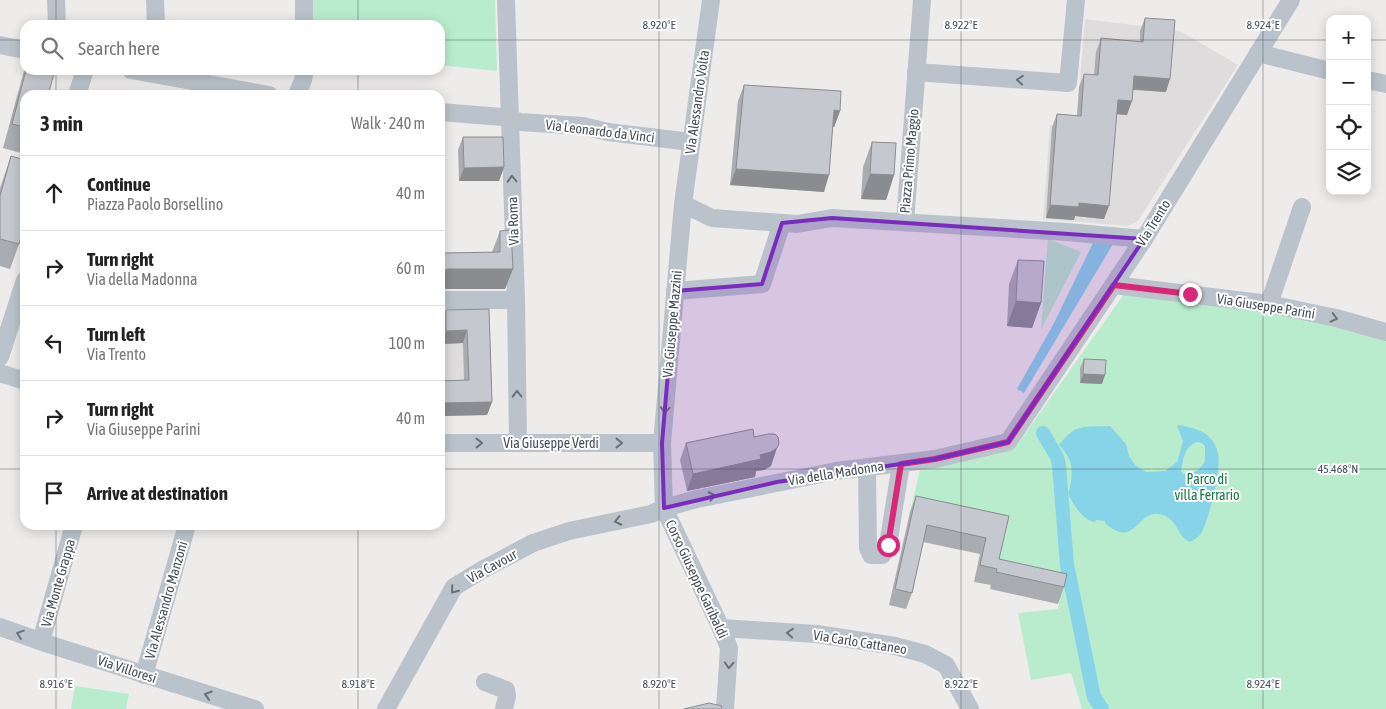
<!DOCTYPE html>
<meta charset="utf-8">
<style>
:root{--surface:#fff;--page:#f6f6f6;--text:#222;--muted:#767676;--line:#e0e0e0}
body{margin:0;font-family:"Asap Condensed",sans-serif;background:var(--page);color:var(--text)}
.controls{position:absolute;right:15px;top:15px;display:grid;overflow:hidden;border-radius:10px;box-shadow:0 2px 12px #0003}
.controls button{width:45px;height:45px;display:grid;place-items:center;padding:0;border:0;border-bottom:1px solid var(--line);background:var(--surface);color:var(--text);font:25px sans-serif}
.stop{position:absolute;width:15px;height:15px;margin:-11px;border:4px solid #db2777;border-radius:50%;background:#fff}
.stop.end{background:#db2777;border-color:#fff;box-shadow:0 1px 5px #0008}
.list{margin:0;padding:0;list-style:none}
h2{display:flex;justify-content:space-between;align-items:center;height:65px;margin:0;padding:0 20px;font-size:21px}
h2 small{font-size:16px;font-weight:400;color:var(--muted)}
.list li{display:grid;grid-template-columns:32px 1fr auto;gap:15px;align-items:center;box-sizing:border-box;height:75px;padding:0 20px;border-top:1px solid var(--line)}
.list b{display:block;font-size:19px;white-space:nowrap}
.list p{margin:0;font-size:16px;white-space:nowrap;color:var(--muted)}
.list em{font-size:16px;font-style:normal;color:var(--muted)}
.icon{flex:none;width:28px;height:28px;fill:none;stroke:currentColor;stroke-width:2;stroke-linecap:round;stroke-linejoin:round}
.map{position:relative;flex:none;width:1386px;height:709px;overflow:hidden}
.search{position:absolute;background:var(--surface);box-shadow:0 2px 12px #0003;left:20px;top:20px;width:425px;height:55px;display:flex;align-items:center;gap:12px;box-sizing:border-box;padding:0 18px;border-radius:15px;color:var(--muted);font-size:19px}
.panel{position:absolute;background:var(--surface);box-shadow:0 2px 12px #0003;left:20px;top:90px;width:425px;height:440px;border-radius:15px}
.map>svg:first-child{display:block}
</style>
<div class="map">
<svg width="1386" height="709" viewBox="0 0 1386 709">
<rect width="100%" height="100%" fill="#eeebeb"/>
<g fill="#dfdcdd">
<polygon points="1085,19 1180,31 1238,65 1137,222 1127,226 1043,219 1050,125 1076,128"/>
<polygon points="484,306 487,415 440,416 440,308"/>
</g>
<g fill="#b9eccd">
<polygon points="308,0 495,0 497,71 440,65 440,25 308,25"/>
<polygon points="1048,239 1081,252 1041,330"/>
<path d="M 1124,294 C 1213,304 1300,313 1386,339 L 1386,709 L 1082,709 L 1071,673 L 1031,680 L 1018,613 L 1058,609 L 1061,590 L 993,575 L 1002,533 L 910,512 L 920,469 L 1015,448 Z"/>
<polygon points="75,686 129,694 126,709 71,709"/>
</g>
<g fill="#87d4e8" fill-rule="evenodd">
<polygon points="1093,243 1113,244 1024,393 1017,389 1054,323"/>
<path d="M 1180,425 C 1191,428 1203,429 1211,439 C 1214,442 1217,448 1218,453 C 1222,467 1209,518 1202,532 C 1199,537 1195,539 1190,542 C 1176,536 1179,518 1159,514 C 1137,510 1135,550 1105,523 L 1105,521 L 1096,520 L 1095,522 C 1081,519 1075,506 1068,494 C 1072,481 1075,463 1064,451 C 1063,449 1061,447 1059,445 C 1076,423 1084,427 1110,426 L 1126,444 L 1129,456 L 1135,465 L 1146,472 L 1165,471 L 1177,462 L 1183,441 L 1177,426 ZM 1197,442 L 1202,443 L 1205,446 L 1205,461 C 1200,470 1193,475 1183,474 L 1181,471 C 1183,459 1185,446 1197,442 Z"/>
</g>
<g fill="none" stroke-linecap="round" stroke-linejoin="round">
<polyline stroke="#87d4e8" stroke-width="14" points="1043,433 1057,457 1059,465 1067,565 1094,697 1102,709"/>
<g stroke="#bac3cb" stroke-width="18">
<polyline points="56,0 57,25"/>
<polyline points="155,0 156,25"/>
<polyline points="304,0 304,25"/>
<polyline points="506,0 516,300 518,443"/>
<polyline points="711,0 683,204 662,443 664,508 721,628 729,648 725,709"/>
<polyline points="0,45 25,50"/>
<polyline points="1258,53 1330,71"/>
<polyline points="131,70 269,95"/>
<polyline points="916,72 1068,83 1076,0"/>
<polyline points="1367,80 1386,84"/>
<polyline points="77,95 85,70"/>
<polyline points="297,95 303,80 305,70"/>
<polyline points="440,112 502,117 520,122 583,126 608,132 691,142"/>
<polyline points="683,204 712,218 797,224 832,218 1067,232 1144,239"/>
<polyline points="905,222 922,0"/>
<polyline points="1114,285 1269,304 1336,318 1386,332"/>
<polyline points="675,291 762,284 782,223"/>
<polyline points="440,300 516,300"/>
<polyline points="1269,304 1302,207"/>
<polyline points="0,357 25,280"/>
<polyline points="0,373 25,381"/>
<polyline points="440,443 662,443"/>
<polyline points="867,468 868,548 871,555 882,555 888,545 901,464"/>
<polyline points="0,627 51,645 255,709"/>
<polyline points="721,628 817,634 895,646 925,654 946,665 970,709"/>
<polyline points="41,641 74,525"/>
<polyline points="144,675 187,525"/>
<polyline points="485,682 506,690 507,696 504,709"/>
<polyline points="386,709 454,587 482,570 533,543 569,531 651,514 664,508 697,499 836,471 935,459 1008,442 1144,239 1291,0"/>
</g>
</g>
<g fill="#a9acb1">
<polygon points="1145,18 1166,92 1133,90 1127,115 1117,114 1104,219 1075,216 1074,220 1046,218 1052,127 1057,114 1077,116 1079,87 1084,74 1094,75 1096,52 1101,38 1140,42 1140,31"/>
<polygon points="25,67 25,70 55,70 25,95 25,154 3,148"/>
<polygon points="744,85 840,111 834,127 833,127 824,192 730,185 738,101"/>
<polygon points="463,137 504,167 499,181 459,181 458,150"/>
<polygon points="872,142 894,175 886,200 861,199 863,167"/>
<polygon points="11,156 19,244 10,269 0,266 0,188"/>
<polygon points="500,231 513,269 505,289 440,289 444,253 492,252"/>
<polygon points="1018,260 1041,303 1032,328 1007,326 1009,284"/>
<polygon points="489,309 492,402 487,415 440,416 440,381 464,380 463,343 441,344 441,323 446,310"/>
<polygon points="1084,359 1102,384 1080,383 1080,368"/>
<polygon points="754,437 771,466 764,470 756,471 755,477 687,491 680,460 686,443"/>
<polygon points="916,496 1009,516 999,559 1064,587 1058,604 990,589 991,585 974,582 980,554 923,542 912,593 906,609 889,605 910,512"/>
</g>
<g fill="#8a8c90">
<polygon points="1134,76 1170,79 1166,92 1129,89"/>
<polygon points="1118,100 1132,101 1127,115 1113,114"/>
<polygon points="834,110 840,111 834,127 828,126"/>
<polygon points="504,167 499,181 459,181 464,168"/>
<polygon points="736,169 829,175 824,192 730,185"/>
<polygon points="870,174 894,175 886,200 861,199"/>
<polygon points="1079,203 1109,206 1104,219 1075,216 1074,220 1046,218 1050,205"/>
<polygon points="440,220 444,220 440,230"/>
<polygon points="448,269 513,269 505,289 440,289 440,272"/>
<polygon points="1016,301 1041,303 1032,328 1007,326"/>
<polygon points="467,330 463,343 441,344 446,331"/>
<polygon points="1083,374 1105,375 1102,384 1080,383"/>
<polygon points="492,402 487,415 440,416 440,403"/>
<polygon points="777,448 771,466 764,470 756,471 755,477 687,491 693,474 760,455"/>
</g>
<g fill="#c5c8ce" stroke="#8a8c90">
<polygon points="1145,18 1175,20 1170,79 1134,76 1132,101 1118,100 1109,206 1079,203 1079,207 1050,205 1057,114 1081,116 1084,74 1098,75 1101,38 1143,42"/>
<polygon points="26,70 55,70 48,95 25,95 25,127 12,124"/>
<polygon points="744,85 841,91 840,111 834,110 829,175 736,169"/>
<polygon points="463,137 503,137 504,167 464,168"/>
<polygon points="872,142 896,143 894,175 870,174"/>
<polygon points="11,156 25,160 25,223 19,244 0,239 0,196"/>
<rect x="440" y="196" width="4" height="24"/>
<polygon points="511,230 513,269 448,269 440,272 440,250 444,250 444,253 500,252 500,231"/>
<polygon points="1018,260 1044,261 1041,303 1016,301"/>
<polygon points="489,309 492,402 440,403 440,381 469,380 467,330 446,331 446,310"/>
<polygon points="1084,359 1106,360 1105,375 1083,374"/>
<polygon points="753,429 754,437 768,434 775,434 778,437 779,443 777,448 771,452 760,455 761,459 693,474 686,443"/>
<polygon points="916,496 1009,516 999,559 1067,574 1064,587 996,572 997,569 980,565 986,538 927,525 912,593 895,589"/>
<polygon points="709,703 722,706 721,709 684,709"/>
</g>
<defs><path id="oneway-chevron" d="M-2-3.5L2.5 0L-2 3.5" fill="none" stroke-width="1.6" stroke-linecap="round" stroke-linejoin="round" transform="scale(1.25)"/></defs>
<g stroke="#68727a">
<use href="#oneway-chevron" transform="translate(1020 80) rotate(-176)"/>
<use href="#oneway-chevron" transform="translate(512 179) rotate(-92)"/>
<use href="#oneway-chevron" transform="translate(1334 318) rotate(14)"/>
<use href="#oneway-chevron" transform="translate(517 394) rotate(-91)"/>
<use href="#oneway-chevron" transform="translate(665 410) rotate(95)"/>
<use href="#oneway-chevron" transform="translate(479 443)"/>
<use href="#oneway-chevron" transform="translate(619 443)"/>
<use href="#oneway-chevron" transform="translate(712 496) rotate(-12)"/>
<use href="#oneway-chevron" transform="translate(618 521) rotate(168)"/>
<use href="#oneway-chevron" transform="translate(454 590) rotate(129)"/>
<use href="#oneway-chevron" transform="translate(790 633) rotate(-176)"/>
<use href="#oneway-chevron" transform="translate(20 634) rotate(-161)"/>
<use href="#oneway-chevron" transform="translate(729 665) rotate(93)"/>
<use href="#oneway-chevron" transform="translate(208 695) rotate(-163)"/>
</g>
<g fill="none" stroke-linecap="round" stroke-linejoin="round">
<polyline stroke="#db2777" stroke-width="6" points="888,545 901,464 935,459 1008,442 1114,285 1190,294"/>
</g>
<path fill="#7b2cbf" fill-opacity="0.2" stroke="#7b2cbf" stroke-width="4" stroke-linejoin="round" d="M 832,218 L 1144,239 L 1008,442 L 935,459 L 777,482 L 664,508 L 662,443 L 675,291 L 762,284 L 782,223 Z"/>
<path fill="none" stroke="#454f58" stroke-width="1" stroke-opacity="0.45" d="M 56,0 L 56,25M 358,0 L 358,25M 659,0 L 659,709M 961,0 L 961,709M 1263,0 L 1263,709M 0,40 L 25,40M 440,40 L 1330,40M 1367,40 L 1386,40M 56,70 L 56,95M 358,70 L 358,95M 0,469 L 25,469M 440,469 L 1386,469M 56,525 L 56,709M 358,525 L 358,709"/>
<g text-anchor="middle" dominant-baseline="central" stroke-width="4" stroke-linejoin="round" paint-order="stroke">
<g font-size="14" fill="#454f58" stroke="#fff">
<text transform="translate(697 102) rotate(-82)">Via Alessandro Volta</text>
<text transform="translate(600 131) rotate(7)">Via Leonardo da Vinci</text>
<text transform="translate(909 161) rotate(-85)">Piazza Primo Maggio</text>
<text transform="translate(513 221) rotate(-92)">Via Roma</text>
<text transform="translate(1153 223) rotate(-58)">Via Trento</text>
<text transform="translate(1266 306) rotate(9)">Via Giuseppe Parini</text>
<text transform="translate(672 324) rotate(-85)">Via Giuseppe Mazzini</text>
<text x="551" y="443">Via Giuseppe Verdi</text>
<text transform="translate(836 473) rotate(-9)">Via della Madonna</text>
<text transform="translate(492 566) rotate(-29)">Via Cavour</text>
<text transform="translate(697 579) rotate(65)">Corso Giuseppe Garibaldi</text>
<text transform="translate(58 583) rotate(-74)">Via Monte Grappa</text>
<text transform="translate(166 600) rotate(-74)">Via Alessandro Manzoni</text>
<text transform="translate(860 642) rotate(9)">Via Carlo Cattaneo</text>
<text transform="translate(127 669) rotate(18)">Via Villoresi</text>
</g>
<g font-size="14" fill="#197648" stroke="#fff">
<text x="1207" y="479">Parco di<tspan x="1207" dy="16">villa Ferrario</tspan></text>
</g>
</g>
<g font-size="12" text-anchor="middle" fill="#454f58" stroke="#fff" stroke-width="4" stroke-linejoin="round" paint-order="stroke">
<text x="659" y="29">8.920°E</text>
<text x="961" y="29">8.922°E</text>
<text x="1263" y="29">8.924°E</text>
<text x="1338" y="473">45.468°N</text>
<text x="56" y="688">8.916°E</text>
<text x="358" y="688">8.918°E</text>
<text x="659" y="688">8.920°E</text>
<text x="961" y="688">8.922°E</text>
<text x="1263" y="688">8.924°E</text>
</g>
</svg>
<div class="controls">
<button>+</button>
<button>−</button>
<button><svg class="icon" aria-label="locate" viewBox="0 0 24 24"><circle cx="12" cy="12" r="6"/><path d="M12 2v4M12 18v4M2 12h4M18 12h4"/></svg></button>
<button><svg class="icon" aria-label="layers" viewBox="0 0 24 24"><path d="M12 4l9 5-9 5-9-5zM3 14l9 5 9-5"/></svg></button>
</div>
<div class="stop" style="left:888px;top:545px"></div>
<div class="stop end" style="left:1190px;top:294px"></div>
<div class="search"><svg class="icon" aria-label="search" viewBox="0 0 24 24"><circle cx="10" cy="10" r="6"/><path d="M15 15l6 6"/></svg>Search here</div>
<section class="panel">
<h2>3 min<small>Walk · 240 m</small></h2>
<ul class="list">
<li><svg class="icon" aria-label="ahead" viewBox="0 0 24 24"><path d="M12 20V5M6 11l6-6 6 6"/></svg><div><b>Continue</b><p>Piazza Paolo Borsellino</p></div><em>40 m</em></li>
<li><svg class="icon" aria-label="right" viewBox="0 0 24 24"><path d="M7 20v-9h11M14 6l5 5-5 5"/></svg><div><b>Turn right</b><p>Via della Madonna</p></div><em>60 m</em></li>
<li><svg class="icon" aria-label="left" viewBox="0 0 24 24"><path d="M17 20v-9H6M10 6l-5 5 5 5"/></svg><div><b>Turn left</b><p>Via Trento</p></div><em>100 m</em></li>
<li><svg class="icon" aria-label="right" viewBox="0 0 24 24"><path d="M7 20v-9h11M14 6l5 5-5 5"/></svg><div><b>Turn right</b><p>Via Giuseppe Parini</p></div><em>40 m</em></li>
<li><svg class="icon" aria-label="arrive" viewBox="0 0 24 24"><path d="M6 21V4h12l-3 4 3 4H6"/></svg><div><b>Arrive at destination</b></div></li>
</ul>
</section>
</div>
